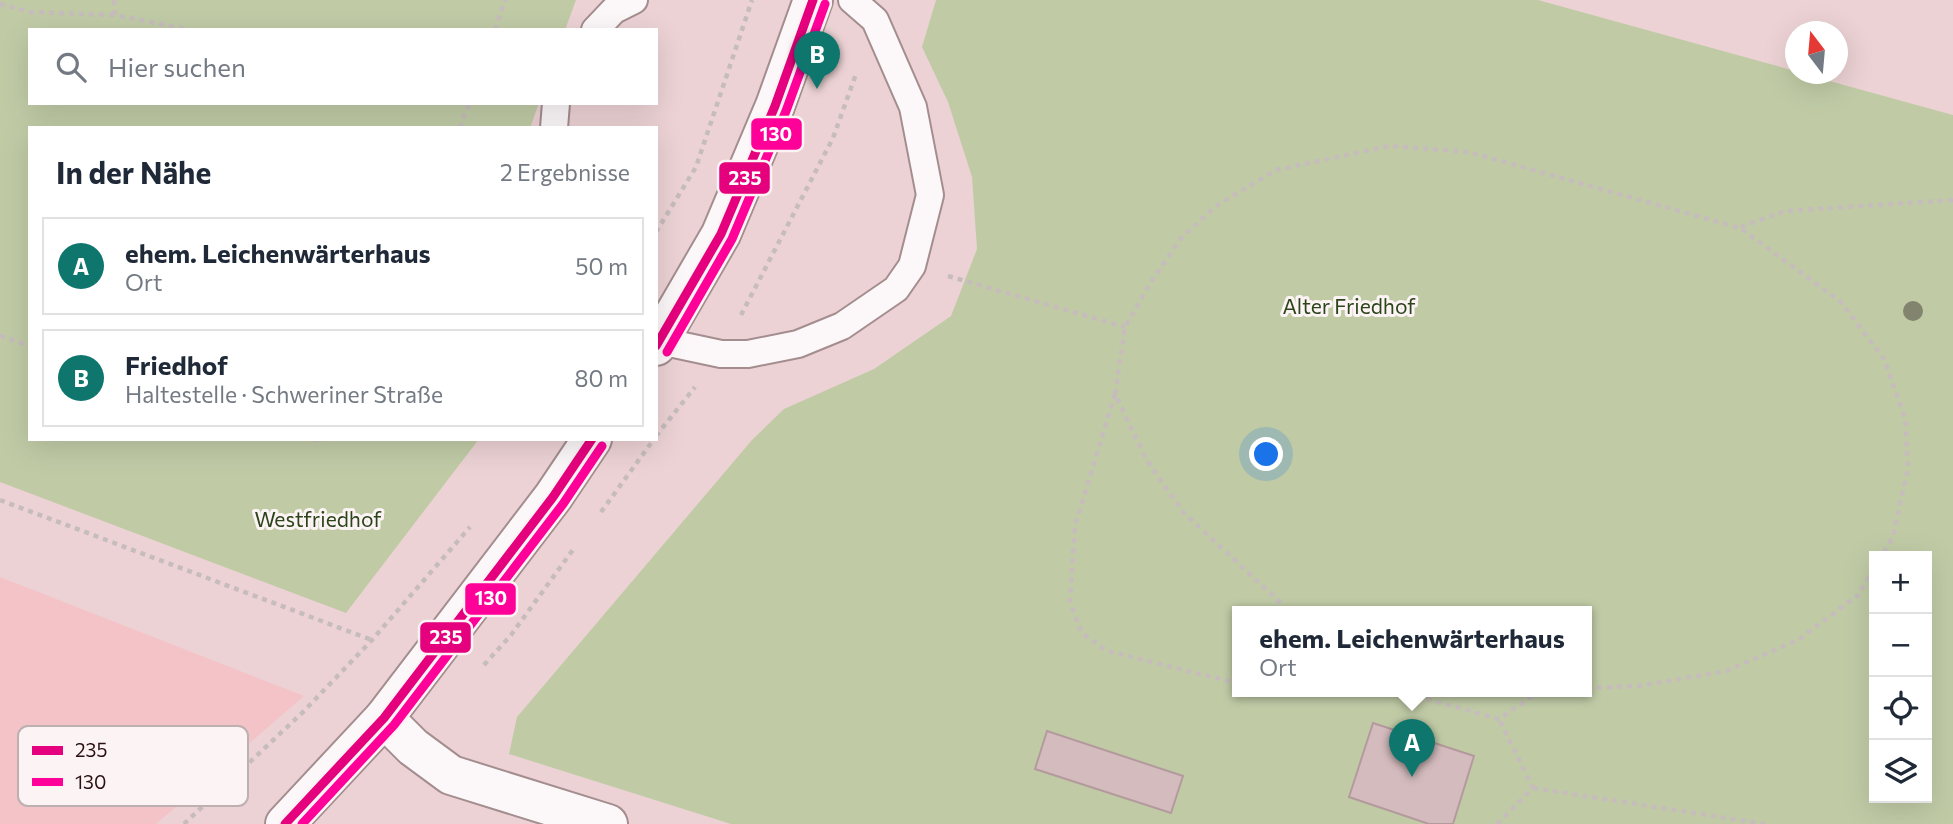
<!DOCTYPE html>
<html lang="de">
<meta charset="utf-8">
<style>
:root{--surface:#fff;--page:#f6f6f7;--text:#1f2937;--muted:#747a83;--line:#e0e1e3;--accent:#0f766e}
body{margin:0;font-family:Commissioner,sans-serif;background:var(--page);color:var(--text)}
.controls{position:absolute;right:21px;bottom:21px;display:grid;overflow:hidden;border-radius:0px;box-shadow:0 7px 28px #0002}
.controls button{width:63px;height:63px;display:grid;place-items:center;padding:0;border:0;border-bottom:2px solid var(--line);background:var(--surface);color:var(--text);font:35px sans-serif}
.compass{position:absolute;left:1785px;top:21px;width:63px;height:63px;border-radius:50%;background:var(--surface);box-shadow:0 7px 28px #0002;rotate:344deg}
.you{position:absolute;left:1267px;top:455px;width:24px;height:24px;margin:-18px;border:5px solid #fff;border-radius:50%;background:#1a73e8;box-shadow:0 0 0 10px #1a73e833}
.badge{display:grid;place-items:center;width:46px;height:46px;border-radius:50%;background:var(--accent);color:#fff;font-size:23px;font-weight:700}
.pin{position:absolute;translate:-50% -58px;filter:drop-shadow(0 2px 4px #0008)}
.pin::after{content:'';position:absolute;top:37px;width:24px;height:21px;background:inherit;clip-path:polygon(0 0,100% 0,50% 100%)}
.popup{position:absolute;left:1232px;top:606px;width:360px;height:91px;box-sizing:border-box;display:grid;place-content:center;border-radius:0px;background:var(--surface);filter:drop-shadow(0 2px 5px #0005);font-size:23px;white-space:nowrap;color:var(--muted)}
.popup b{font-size:26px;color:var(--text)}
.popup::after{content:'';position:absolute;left:50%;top:100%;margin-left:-14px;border:14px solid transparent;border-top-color:var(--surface)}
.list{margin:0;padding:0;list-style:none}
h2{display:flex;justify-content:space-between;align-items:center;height:91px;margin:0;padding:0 28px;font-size:30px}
h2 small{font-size:23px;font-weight:400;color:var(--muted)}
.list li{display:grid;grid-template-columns:46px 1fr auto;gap:21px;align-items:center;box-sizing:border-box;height:98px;margin:0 14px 14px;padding:0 14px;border:2px solid var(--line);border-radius:0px}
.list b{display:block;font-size:26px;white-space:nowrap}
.list p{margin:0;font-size:23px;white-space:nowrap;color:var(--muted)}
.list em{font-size:23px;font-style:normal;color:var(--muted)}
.icon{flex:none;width:38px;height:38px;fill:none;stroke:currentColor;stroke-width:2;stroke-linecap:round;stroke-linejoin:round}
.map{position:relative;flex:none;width:1953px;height:824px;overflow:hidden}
.search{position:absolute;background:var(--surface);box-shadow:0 7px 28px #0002;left:28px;top:28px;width:630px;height:77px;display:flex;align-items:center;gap:18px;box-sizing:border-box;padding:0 24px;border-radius:0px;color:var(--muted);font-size:26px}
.panel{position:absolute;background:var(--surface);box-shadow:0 7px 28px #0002;left:28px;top:126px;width:630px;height:315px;border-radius:0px}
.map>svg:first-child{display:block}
</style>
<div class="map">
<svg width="1953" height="824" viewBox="0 0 1953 824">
<rect width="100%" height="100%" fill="#ecd2d4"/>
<polygon fill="#f4c3c7" points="0,577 304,696 156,824 0,824"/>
<g fill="#c0cba6" fill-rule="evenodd">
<polygon points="0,0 576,0 565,30 30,30 30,103 539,103 530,128 30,128 30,439 479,439 346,613 0,482"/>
<path d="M 936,0 L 1538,0 L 1795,71 L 1796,74 L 1804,74 L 1953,115 L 1953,824 L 731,824 L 509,754 L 517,717 L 752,440 L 784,409 L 874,369 L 951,316 L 977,249 L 972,177 L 948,102 L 922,47 ZM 1874,556 L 1927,556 L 1927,798 L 1874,798 ZM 1237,611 L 1587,611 L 1587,691 L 1237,691 Z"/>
</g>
<g fill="#d4bbbd" stroke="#b39a9c" stroke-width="2">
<polygon points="1373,723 1474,756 1453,824 1429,824 1349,797"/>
<polygon points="1047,731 1183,776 1171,813 1035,769"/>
</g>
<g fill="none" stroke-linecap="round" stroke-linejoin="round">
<g stroke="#a48d8f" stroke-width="30">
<g id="lane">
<polyline points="595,30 614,10 634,0"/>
<polyline points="554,128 556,103"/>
<polyline points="656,338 660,341 721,354 748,354 798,344 842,326 896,289 912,266 930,195 913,107 875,20 852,0"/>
</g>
</g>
<g stroke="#a48d8f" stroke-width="42">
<polyline id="street" points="384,718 413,747 451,775 608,824"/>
</g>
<g stroke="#a48d8f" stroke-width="42">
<g id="secondary">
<polyline points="656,346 721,234 775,106 813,0"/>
<polyline points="285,824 384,718 553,497 592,439"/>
</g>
</g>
<g stroke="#c6bcbc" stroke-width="4.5" stroke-dasharray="5 5" stroke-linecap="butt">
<polyline points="114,0 115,15 191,30"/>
<polyline points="0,4 30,12 115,15"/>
<polyline points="495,30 505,0"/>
<polyline points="460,128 469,103"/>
<polyline points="1741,227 1785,211 1953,200"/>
<polyline points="656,232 696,167 752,0"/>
<polyline points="948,276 1125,327"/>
<polyline points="741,315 833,138 856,74"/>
<polyline points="0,336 30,346"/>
<polyline points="1115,394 1075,526 1070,601 1081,632 1107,651 1237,683"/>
<polyline points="656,436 695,387"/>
<polyline points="314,439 322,442 325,439"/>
<polyline points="0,500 372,640"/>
<polyline points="601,512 654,439"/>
<polyline points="1286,611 1283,605 1183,512 1146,459 1115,394 1125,327 1151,282 1181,238 1216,206 1276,170 1389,146 1469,152 1740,228 1841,302 1884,359 1905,418 1908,468 1893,537 1881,556"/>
<polyline points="484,665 511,635 575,547"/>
<polyline points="1587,688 1639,686 1726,671 1798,640 1858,595 1874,568"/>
<polyline points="1398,691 1499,719 1540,691"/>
<polyline points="1533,788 1765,824"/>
<polyline points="184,824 303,712 372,640 470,527"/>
<polyline points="1497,824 1533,788 1499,719"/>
</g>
<use href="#lane" stroke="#fcf8f9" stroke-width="26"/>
<use href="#street" stroke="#fcf8f9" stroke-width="38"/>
<use href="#secondary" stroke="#fcf8f9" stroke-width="38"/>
<g stroke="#fcf4f4" stroke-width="14">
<g id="bus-1">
<polyline points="656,346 721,234 775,106 813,0"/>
<polyline points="285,824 384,718 553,497 592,439"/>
</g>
</g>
<g stroke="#fcf4f4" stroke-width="14">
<g id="bus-2">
<polyline points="667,352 732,239 786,111 825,4"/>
<polyline points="302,824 394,725 563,504 602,446"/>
</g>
</g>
<use href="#bus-1" stroke="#e5007d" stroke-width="9"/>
<use href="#bus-2" stroke="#f09" stroke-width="9"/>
</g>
<circle fill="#82846e" cx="1913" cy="311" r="10"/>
<g text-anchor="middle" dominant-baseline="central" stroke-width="6" stroke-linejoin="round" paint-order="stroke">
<g font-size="21" fill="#2c441a" stroke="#fcf4f4">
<text x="1349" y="305">Alter Friedhof</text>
<text x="318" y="518">Westfriedhof</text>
</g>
</g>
<rect x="18" y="726" width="230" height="80" rx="10" fill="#fcf4f4" stroke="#bdb0b0" stroke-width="2"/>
<rect x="32" y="746" width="31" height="9" fill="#e5007d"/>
<rect x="32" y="778" width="31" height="8" fill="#f09"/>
<g font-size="19" fill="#2a1013">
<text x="75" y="757">235</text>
<text x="75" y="789">130</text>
</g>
<g stroke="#fcf4f4" stroke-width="2.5">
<rect x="750" y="117" width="53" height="34" rx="7" fill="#f09"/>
<rect x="718" y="161" width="53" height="34" rx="7" fill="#e5007d"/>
<rect x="464" y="582" width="53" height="34" rx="7" fill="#f09"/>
<rect x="419" y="621" width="53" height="33" rx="7" fill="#e5007d"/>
</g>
<g font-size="19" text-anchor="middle" font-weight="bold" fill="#fff">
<text x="776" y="141">130</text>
<text x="745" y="185">235</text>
<text x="491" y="605">130</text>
<text x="446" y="644">235</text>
</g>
</svg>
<div class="controls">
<button>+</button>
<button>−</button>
<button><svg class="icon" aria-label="locate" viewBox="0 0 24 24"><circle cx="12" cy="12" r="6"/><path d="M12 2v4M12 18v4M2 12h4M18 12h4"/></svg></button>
<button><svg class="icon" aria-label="layers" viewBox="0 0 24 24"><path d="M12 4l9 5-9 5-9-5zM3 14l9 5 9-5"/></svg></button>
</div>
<svg class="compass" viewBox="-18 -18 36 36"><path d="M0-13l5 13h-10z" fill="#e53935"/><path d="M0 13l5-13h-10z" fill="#747a83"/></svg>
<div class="you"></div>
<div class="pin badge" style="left:1412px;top:777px">A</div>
<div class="popup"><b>ehem. Leichenwärterhaus</b>Ort</div>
<div class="pin badge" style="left:817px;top:89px">B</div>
<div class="search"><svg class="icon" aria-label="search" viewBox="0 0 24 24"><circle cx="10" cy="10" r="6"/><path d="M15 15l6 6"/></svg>Hier suchen</div>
<section class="panel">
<h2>In der Nähe<small>2 Ergebnisse</small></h2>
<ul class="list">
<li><span class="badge">A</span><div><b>ehem. Leichenwärterhaus</b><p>Ort</p></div><em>50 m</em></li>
<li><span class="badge">B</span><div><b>Friedhof</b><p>Haltestelle · Schweriner Straße</p></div><em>80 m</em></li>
</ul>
</section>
</div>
